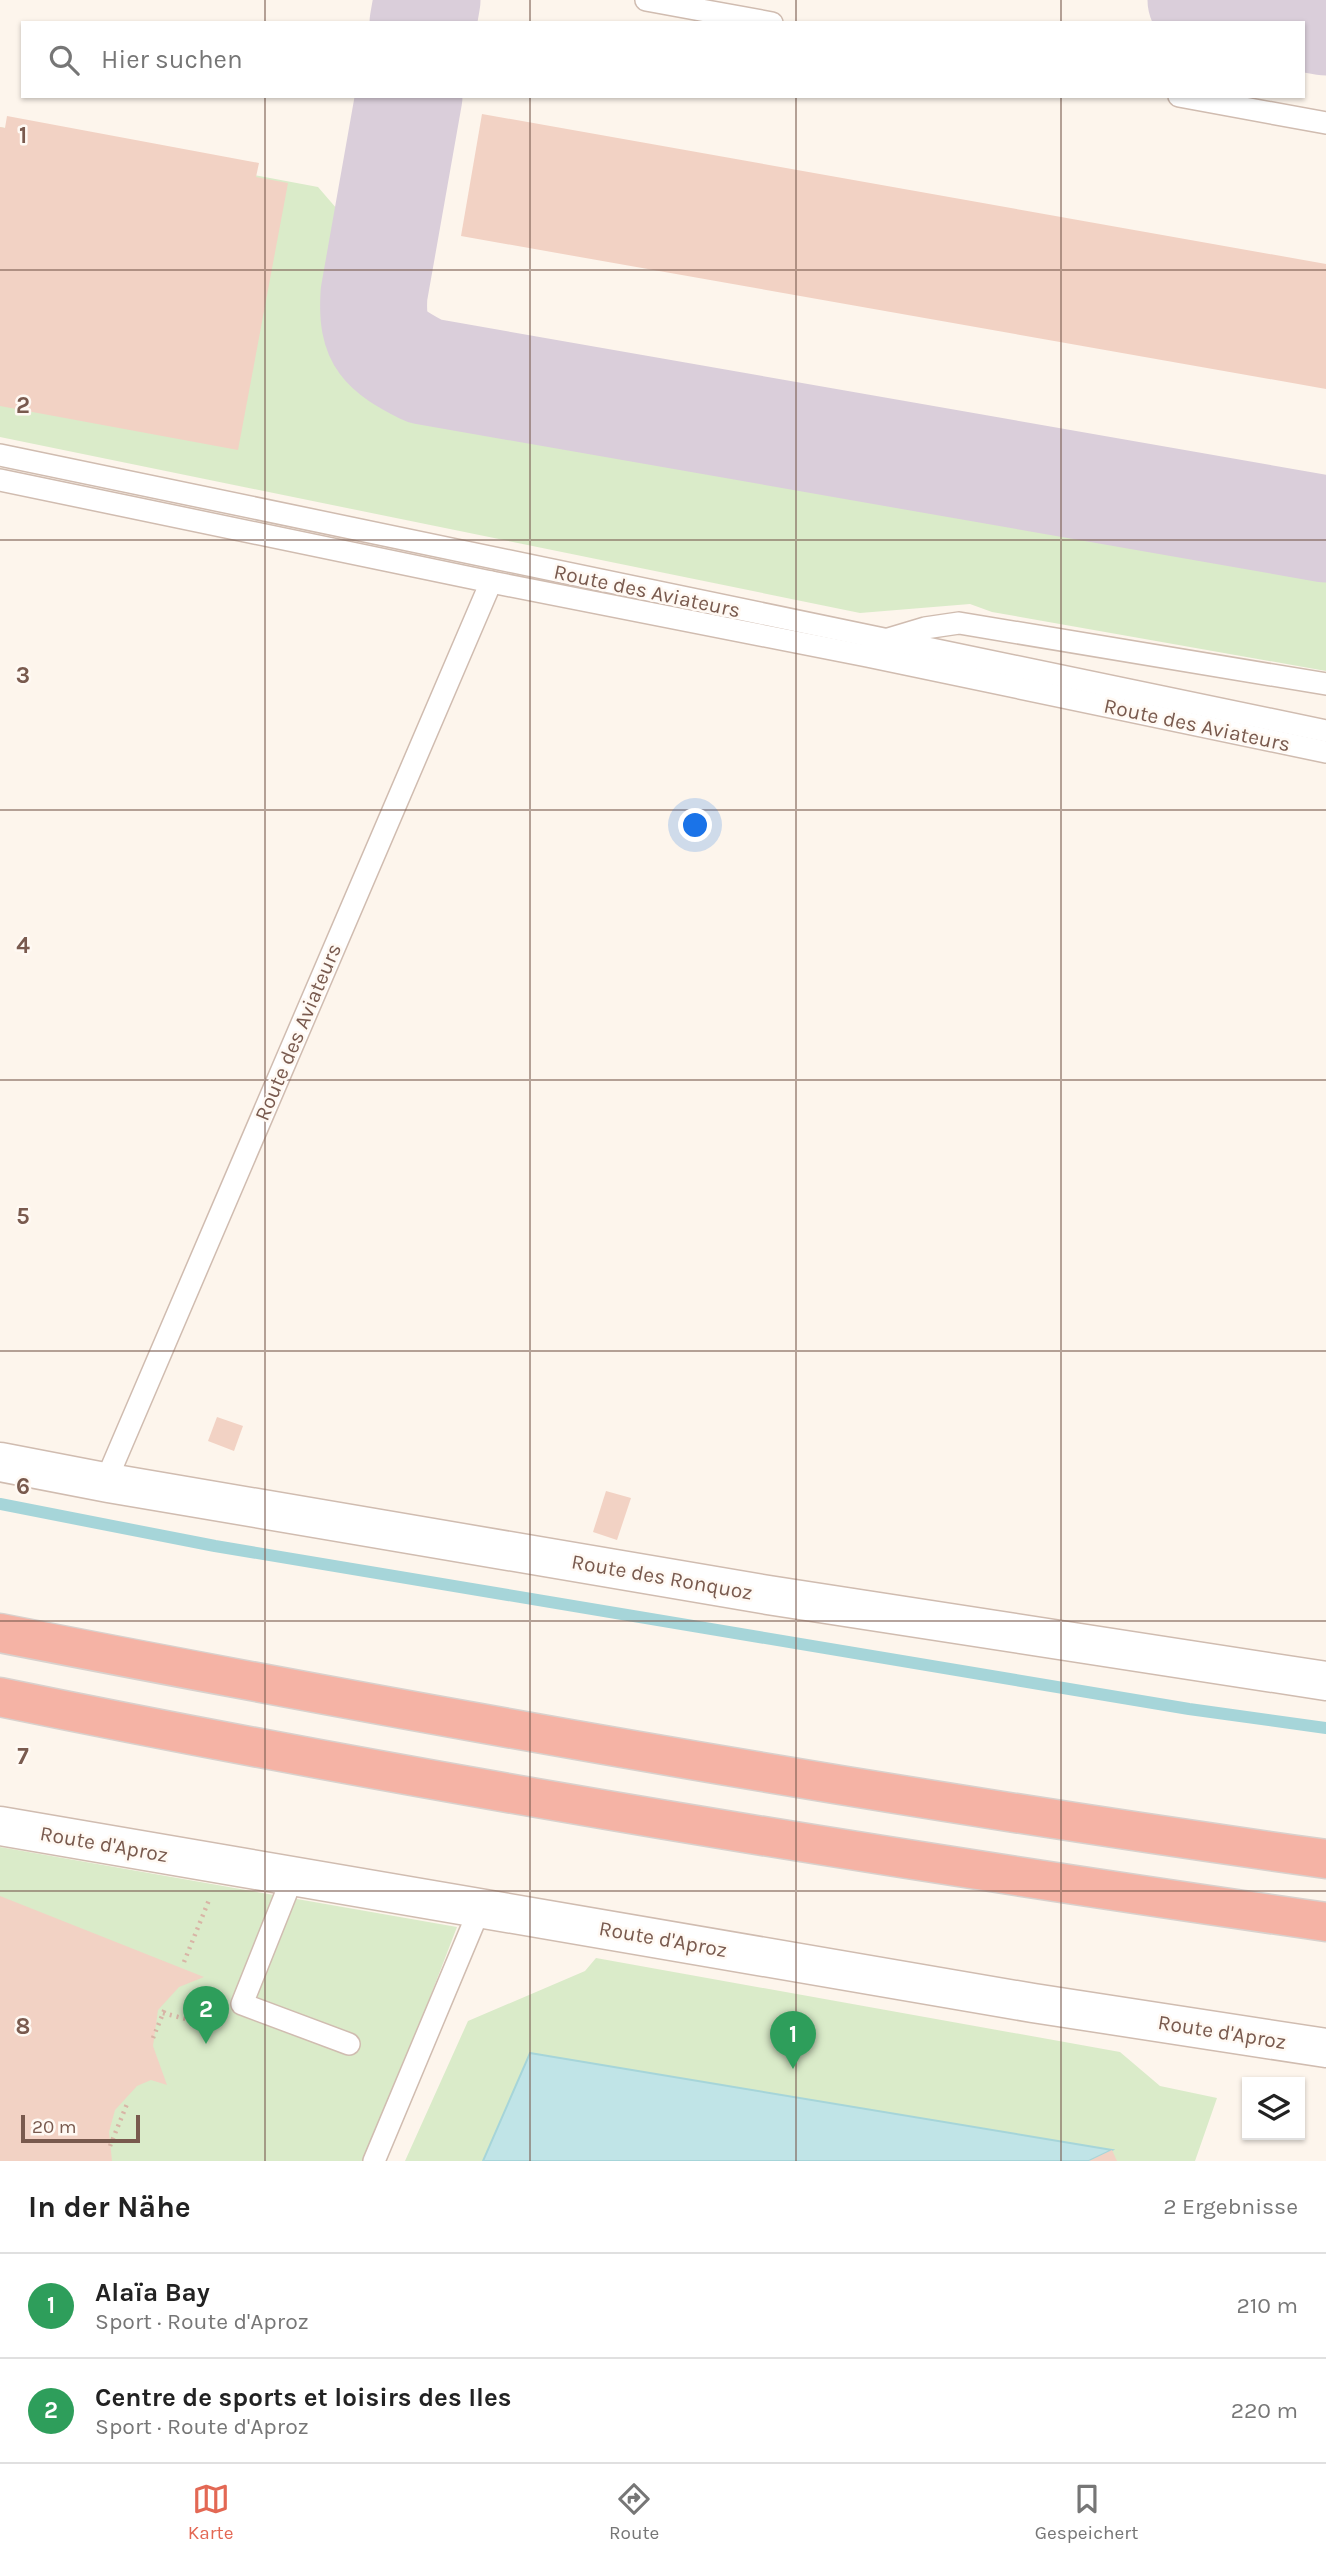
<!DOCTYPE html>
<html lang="de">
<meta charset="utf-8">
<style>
:root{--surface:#fff;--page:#f6f6f6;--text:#222;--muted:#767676;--line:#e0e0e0;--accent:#e36854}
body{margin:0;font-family:Karla,sans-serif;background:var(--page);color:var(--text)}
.controls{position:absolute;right:21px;bottom:21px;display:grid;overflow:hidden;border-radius:0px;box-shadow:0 2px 5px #0004}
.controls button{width:63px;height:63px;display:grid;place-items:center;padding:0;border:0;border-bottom:2px solid var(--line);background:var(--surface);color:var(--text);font:35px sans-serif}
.scale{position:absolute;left:21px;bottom:18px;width:119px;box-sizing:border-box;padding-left:7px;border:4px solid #795a4e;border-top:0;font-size:19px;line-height:24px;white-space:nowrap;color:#795a4e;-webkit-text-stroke:5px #fff9f3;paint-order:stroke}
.you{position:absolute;left:696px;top:826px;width:24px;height:24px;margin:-18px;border:5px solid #fff;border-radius:50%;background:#1a73e8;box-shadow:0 0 0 10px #1a73e833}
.badge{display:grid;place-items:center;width:46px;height:46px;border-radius:50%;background:var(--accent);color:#fff;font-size:23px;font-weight:700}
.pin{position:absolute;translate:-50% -58px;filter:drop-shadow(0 2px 4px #0008)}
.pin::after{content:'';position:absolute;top:37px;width:24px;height:21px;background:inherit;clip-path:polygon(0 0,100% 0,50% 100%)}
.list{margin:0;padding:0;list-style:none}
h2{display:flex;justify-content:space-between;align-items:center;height:91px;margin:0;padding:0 28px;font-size:30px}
h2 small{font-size:23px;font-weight:400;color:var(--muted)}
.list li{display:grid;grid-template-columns:46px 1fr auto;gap:21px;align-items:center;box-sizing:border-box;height:105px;padding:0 28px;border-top:2px solid var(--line)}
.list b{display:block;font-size:26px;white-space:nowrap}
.list p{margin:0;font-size:23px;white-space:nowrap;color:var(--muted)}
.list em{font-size:23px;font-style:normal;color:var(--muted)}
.icon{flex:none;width:38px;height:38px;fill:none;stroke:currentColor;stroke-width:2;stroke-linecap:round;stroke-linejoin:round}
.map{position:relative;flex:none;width:1326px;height:2161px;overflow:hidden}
.search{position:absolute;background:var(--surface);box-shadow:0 2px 5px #0004;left:21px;right:21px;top:21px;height:77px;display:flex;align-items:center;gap:18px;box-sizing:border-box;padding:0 24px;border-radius:0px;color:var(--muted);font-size:26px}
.sheet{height:301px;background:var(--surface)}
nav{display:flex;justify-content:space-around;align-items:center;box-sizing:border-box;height:98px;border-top:2px solid var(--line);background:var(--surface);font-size:19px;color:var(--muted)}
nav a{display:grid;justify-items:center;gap:4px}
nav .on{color:var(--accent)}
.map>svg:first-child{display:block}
</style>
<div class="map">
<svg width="1326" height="2161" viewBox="0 0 1326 2161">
<rect width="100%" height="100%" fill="#fdf5ec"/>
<g fill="#daebc9">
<path d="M 0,127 L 318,187 L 337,209 C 329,262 308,326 346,372 C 357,385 375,396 388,407 L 1326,570 L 1326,671 L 992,612 L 970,604 L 860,613 L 0,437 Z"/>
<polygon points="0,1847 457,1927 367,2161 0,2161"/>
<polygon points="596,1958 1120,2052 1160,2086 1217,2098 1195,2161 405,2161 468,2021 585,1971"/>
</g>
<polygon fill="#c0e4e7" stroke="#a6d5d9" stroke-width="2" points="530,2053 1112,2150 1089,2161 483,2161"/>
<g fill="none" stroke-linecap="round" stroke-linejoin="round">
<polyline stroke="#a6d5d9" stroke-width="12" points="0,1504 215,1546 1189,1709 1326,1728"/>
<g stroke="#daceda" stroke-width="107">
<polyline points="1201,0 1326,22"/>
<polyline points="423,23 427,0"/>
<path d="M 409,96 L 374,294 C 371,341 384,350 424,371 L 1326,529"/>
</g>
</g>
<g fill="#f2d2c4">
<polygon points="482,114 1326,264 1326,389 461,236"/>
<polygon points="7,116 259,163 256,177 288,183 238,450 0,406 0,127 5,128"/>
<polygon points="217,1417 243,1426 234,1451 208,1441"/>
<polygon points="606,1491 631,1498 617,1540 593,1532"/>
<polygon points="0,1896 204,1977 179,1987 158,2010 153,2046 167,2085 151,2080 137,2086 115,2110 109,2132 112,2161 0,2161"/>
<polygon points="1112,2150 1117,2161 1089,2161"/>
</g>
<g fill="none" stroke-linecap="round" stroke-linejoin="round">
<g stroke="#d0bcb0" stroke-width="24">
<g id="service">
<polyline points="646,0 772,23"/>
<polyline points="1179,96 1326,123"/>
<polyline points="0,455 1326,731"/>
<polyline points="0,480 491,582 111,1469 109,1483"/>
<polyline points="491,582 867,656 1326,752"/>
<polyline points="885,640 925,628 959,623 1326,684"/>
<polyline points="293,1876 242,2004 349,2044"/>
<polyline points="374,2161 480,1908"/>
</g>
</g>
<g stroke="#d0bcb0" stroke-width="41">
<polyline id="minor" points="0,1462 109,1483 768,1595 1326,1681"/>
</g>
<g stroke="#d0bcb0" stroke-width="41">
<polyline id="tertiary" points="0,1826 1033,2003 1326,2048"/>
</g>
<g stroke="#d9d1cd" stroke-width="41">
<g id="motorway">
<path d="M 0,1633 C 440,1719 882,1797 1326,1859"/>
<path d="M 0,1697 C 439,1787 883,1858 1326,1922"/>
</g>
</g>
<g stroke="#d8b5a6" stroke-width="4.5" stroke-dasharray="2 5" stroke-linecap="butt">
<polyline points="184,1962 209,1900"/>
<polyline points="163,2013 205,2024 215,2019"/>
<polyline points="153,2038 166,2006"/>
<polyline points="110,2146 127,2104"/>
</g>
<use href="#service" stroke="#fff" stroke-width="21"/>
<use href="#minor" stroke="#fff" stroke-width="38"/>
<use href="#tertiary" stroke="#fff" stroke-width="38"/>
<use href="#motorway" stroke="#f5b3a5" stroke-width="38"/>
</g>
<path fill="none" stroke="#795a4e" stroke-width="2" stroke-opacity="0.55" d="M 265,0 L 265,23M 530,0 L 530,23M 796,0 L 796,23M 1061,0 L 1061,23M 265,96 L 265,2161M 530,96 L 530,2161M 796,96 L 796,2161M 1061,96 L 1061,2161M 0,270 L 1326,270M 0,540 L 1326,540M 0,810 L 1326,810M 0,1080 L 1326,1080M 0,1351 L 1326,1351M 0,1621 L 1326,1621M 0,1891 L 1326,1891"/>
<g text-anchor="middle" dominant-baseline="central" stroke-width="5" stroke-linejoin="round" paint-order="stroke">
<g font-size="21" fill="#795a4e" stroke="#fff9f3">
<text transform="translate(647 591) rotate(12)">Route des Aviateurs</text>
<text transform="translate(1197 725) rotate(12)">Route des Aviateurs</text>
<text transform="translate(298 1032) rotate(-67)">Route des Aviateurs</text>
<text transform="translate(662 1577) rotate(10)">Route des Ronquoz</text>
<text transform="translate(104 1844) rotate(10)">Route d'Aproz</text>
<text transform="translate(663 1939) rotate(10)">Route d'Aproz</text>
<text transform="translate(1222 2032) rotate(9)">Route d'Aproz</text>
</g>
</g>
<g font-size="23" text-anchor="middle" font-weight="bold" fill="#795a4e" stroke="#fff9f3" stroke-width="5" stroke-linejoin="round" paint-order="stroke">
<text x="23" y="143">1</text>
<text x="23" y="413">2</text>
<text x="23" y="683">3</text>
<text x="23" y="953">4</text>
<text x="23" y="1224">5</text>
<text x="23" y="1494">6</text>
<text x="23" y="1764">7</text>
<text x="23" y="2034">8</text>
</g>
</svg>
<div class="controls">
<button><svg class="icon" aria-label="layers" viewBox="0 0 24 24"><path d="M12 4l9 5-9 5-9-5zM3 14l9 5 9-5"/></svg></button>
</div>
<div class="scale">20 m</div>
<div class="you"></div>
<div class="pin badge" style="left:793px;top:2069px;background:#2e9e5b">1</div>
<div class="pin badge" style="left:206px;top:2044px;background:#2e9e5b">2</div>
<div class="search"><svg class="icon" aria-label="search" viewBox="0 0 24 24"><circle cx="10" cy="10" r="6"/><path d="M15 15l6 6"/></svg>Hier suchen</div>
</div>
<section class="sheet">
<h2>In der Nähe<small>2 Ergebnisse</small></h2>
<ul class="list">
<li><span class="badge" style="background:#2e9e5b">1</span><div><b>Alaïa Bay</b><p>Sport · Route d'Aproz</p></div><em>210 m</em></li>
<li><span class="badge" style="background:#2e9e5b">2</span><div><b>Centre de sports et loisirs des Iles</b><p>Sport · Route d'Aproz</p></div><em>220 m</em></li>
</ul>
</section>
<nav>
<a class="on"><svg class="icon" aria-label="map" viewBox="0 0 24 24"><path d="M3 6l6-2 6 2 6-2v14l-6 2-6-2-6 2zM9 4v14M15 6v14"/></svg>Karte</a>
<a><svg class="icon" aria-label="directions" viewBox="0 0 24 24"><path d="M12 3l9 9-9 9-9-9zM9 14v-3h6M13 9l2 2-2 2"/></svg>Route</a>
<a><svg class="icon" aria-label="saved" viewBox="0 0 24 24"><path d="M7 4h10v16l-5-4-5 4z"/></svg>Gespeichert</a>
</nav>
